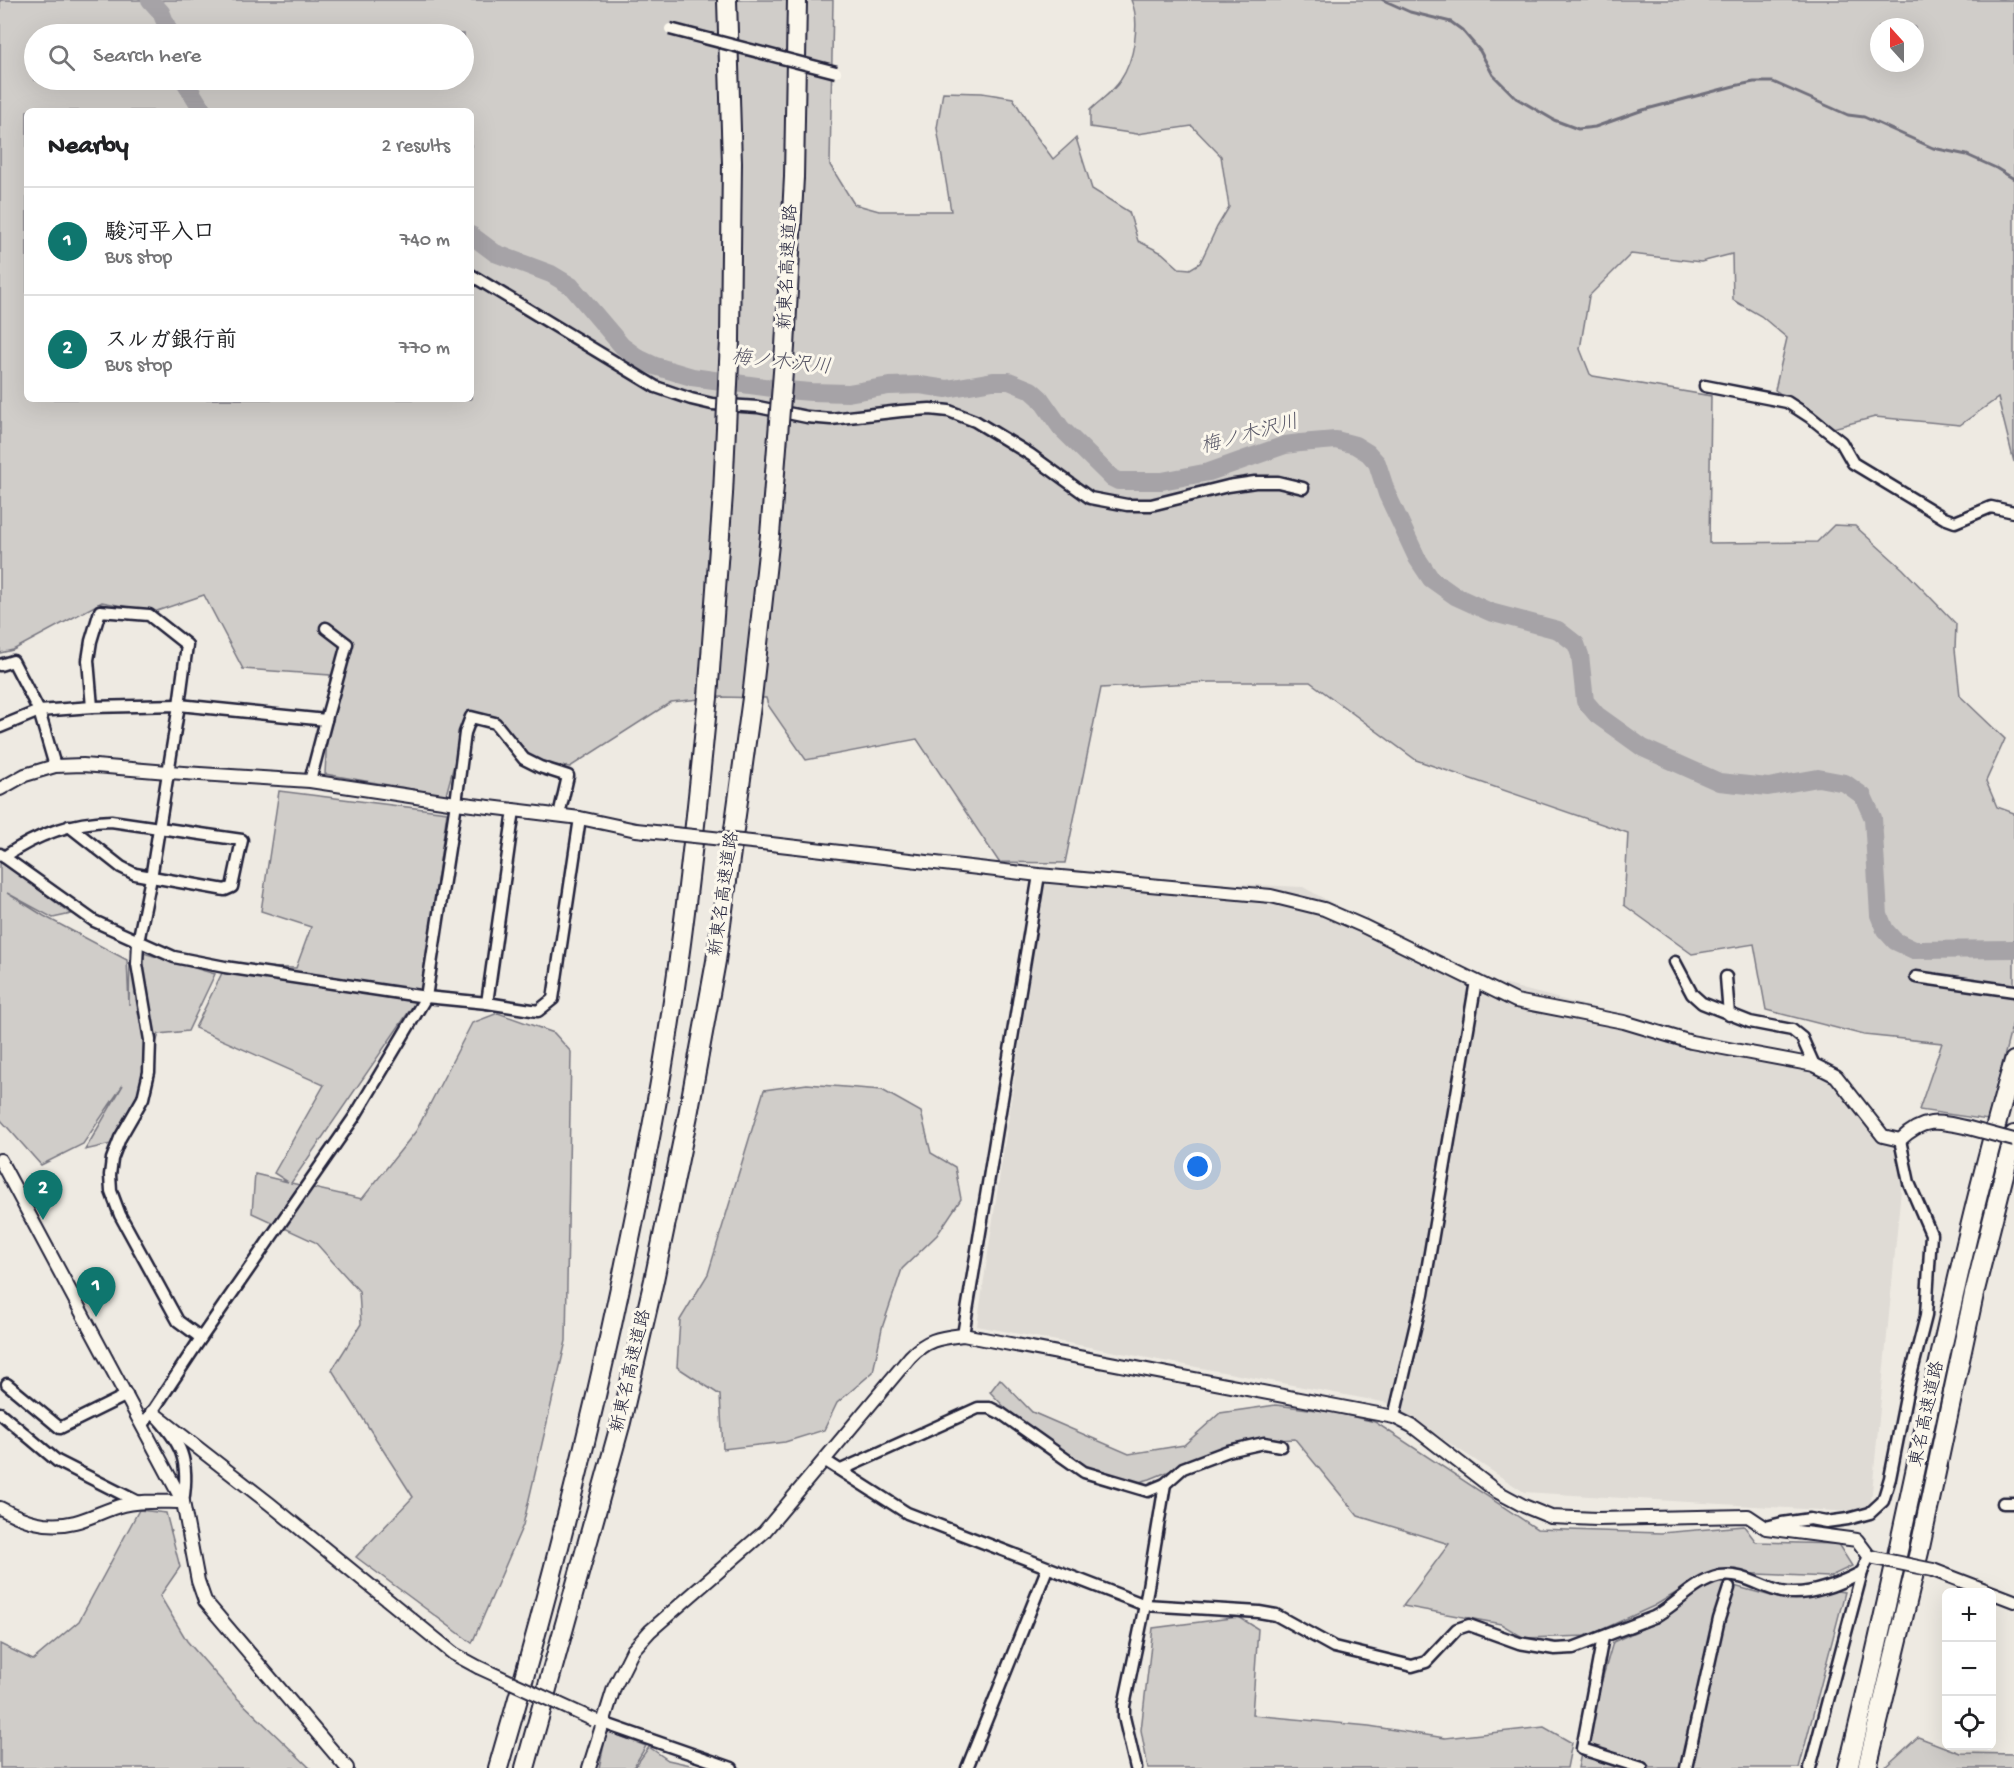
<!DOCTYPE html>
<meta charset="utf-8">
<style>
:root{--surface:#fff;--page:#f2f2f2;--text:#202124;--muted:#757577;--line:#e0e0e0;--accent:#0f766e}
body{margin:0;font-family:"Gochi Hand","Klee One",sans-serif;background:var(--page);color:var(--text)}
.controls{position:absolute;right:18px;bottom:18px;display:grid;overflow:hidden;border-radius:9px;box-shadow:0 6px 24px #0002}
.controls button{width:54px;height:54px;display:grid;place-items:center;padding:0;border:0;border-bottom:2px solid var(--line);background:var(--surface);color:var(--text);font:30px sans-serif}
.compass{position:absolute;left:1870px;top:18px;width:54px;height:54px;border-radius:50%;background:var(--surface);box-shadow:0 6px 24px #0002;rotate:339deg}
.you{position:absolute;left:1198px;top:1167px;width:21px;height:21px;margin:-15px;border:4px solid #fff;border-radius:50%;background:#1a73e8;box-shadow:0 0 0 9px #1a73e833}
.badge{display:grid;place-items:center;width:39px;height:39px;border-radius:50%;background:var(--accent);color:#fff;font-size:20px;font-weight:700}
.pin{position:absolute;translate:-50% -50px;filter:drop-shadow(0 2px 3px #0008)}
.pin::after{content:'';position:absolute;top:32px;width:21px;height:18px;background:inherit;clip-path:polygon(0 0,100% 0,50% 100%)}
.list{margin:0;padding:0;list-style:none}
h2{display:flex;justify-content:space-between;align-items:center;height:78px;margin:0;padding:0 24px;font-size:26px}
h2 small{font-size:20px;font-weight:400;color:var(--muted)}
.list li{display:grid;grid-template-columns:39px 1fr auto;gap:18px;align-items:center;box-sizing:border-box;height:108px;padding:0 24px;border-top:2px solid var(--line)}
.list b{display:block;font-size:22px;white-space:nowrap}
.list p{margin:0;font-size:20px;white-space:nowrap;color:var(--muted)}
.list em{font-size:20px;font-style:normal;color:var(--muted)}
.icon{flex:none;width:33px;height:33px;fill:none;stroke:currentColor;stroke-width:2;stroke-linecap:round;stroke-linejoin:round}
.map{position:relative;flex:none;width:2014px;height:1768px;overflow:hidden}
.search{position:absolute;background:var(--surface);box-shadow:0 6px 24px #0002;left:24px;top:24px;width:450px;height:66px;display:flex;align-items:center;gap:15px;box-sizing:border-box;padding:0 21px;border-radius:33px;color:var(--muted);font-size:22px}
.panel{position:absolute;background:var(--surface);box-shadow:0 6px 24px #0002;left:24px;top:108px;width:450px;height:294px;border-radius:9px}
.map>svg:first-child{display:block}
</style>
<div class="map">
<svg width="2014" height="1768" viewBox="0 0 2014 1768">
<rect width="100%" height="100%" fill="#eeeae2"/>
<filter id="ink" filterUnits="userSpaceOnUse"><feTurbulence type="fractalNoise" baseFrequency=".0167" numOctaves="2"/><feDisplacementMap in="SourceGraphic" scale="12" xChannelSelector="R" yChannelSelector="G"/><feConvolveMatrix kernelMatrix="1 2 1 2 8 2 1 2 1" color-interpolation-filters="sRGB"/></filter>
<g filter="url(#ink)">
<polygon fill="#dfdbd5" points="1045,875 1303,887 1457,972 1814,1065 1904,1158 1870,1513 1524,1492 1388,1403 977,1326"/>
<g fill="#d0cdc9" stroke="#797882" stroke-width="1.5" fill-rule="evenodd">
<path d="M 0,0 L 833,0 L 830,165 L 854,204 L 879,211 L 951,211 L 937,128 L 943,92 L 982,93 L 1013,98 L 1034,133 L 1053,159 L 1076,138 L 1092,189 L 1129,212 L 1138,241 L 1162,253 L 1179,268 L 1190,269 L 1200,263 L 1217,227 L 1229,207 L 1221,156 L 1192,126 L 1137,134 L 1090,127 L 1090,110 C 1099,101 1113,92 1120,81 C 1134,61 1141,22 1131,0 L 2014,0 L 2014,462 L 1998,398 L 1960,425 L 1875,417 L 1829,429 L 1778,392 L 1775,390 L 1787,338 L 1761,316 L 1733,300 L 1732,254 L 1701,262 L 1631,254 L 1589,296 L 1580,349 L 1590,374 L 1593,376 L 1711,396 L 1709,543 L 1817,542 L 1834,525 L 1855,526 L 1903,569 L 1956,624 L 1955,649 L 1960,696 L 2005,739 L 1986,781 L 1997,807 L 2014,813 L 2014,1018 L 1988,1120 L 1919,1110 L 1942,1043 L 1864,1035 L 1766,1010 L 1754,944 L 1692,954 L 1624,905 L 1628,833 L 1416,760 L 1310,682 L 1210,682 L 1101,688 L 1065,863 L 999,862 L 917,739 L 806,760 L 768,705 L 766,698 L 719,697 L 671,702 L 570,767 L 521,761 L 495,723 L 467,716 L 446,795 L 325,774 L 330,675 L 243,669 L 204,595 L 154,612 L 102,602 L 13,650 L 0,653 ZM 1879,27 L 1915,27 L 1915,63 L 1879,63 ZM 34,34 L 464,34 L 464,80 L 34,80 ZM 27,111 L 471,111 L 471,399 L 27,399 Z"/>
<polygon points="279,791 447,812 421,994 291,1183 362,1199 416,1131 472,1023 498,1013 554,1033 571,1052 566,1341 523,1525 472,1643 356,1557 413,1497 332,1370 361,1324 359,1291 315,1242 252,1213 255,1174 288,1182 274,1173 324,1085 195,1028 225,967 296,968 311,927 261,911"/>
<polygon points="0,860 71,914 53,918 7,893 44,916 127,960 129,1005 130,949 215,974 188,1031 159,1034 141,1088 111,1144 85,1150 123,1085 83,1144 41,1165 0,1119"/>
<polygon points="807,1084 882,1090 921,1112 931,1153 955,1167 961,1199 937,1235 902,1269 882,1328 873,1372 837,1403 824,1430 785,1442 723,1449 720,1395 677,1367 680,1320 708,1274 764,1090"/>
<polygon points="1000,1379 1032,1412 1129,1454 1184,1445 1220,1413 1276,1405 1333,1412 1375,1422 1537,1529 1661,1533 1744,1526 1756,1542 1838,1544 1852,1566 1829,1577 1711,1572 1654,1606 1588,1636 1524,1638 1501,1624 1403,1606 1449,1544 1358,1516 1295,1439 1241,1442 1150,1479 1117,1488 1015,1418 990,1392"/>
<polygon points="139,1510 166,1513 180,1567 160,1596 187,1641 236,1697 310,1768 0,1768 0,1644 33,1660 79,1621"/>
<polygon points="1719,1582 1786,1600 1836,1591 1845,1592 1799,1768 1578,1768 1582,1749 1613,1642 1657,1622 1692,1594"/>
<polygon points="1239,1617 1258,1629 1252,1715 1369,1726 1445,1738 1544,1727 1572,1743 1567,1768 1148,1768 1141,1730 1153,1628"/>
<polygon points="607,1731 646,1746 633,1768 599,1768"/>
<polygon points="1918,1737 1960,1753 2014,1754 2014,1768 1884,1768"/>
<polygon points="649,1747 668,1760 704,1768 634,1768"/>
</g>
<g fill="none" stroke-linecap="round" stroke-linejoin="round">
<polyline stroke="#716f7c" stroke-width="3" points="1383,0 1410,12 1451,22 1462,30 1480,51 1493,75 1516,98 1554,120 1578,129 1595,127 1643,110 1734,86 1754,82 1773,82 1848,115 1864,117 1933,148 1967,155 1996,168 2014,179"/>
<g stroke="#a6a3a7" stroke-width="18">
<polyline points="150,0 161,12 170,34"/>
<polyline points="184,80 203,111"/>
<polyline points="471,235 495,253 551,274 571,286 622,346 640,359 655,366 692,377 786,390 811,392 848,393 889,386 920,385 947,389 993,381 1009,381 1031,390 1040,398 1061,428 1112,478 1118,481 1162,481 1209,472 1285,445 1300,443 1336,440 1355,445 1368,453 1377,463 1387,494 1417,558 1431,579 1455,596 1490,612 1558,630 1576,644 1580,655 1585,701 1597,715 1643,748 1719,782 1768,787 1818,778 1845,783 1863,796 1873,818 1879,915 1885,930 1895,941 1914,950 2014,949"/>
</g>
<g stroke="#22223b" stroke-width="15">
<g id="minor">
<polyline points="471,275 656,387 691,399 712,404 758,407 807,417 831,419 901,411 930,409 949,411 975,421 1031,455 1090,498 1127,505 1151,505 1228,486 1255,482 1278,482 1303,488"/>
<polyline points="1705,386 1787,402 1810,417 1841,442 1853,463 1944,518 1955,522 1991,507 2014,512"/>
<polyline points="326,628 347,644 326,720"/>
<polyline points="0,665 13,661 39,711 55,766"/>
<polyline points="92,707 88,660 91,641 100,611 149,615 187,645 179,705 151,878 138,942 137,964 150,1040 149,1072 143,1098 120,1138 112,1159 110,1175 111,1191 120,1215 178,1321 201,1338"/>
<polyline points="0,727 39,711 92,707 179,705 326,720 310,781"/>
<polyline points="0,854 94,921 174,957 225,967 426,997 487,1003 538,1011 553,999 580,818"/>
<path d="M 4,857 C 37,834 71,822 111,821 L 242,840 L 232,887 L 225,890 L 135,874 L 121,867 L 69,826"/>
<polyline points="1675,962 1692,994 1702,1003 1750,1022 1792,1030 1802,1038 1814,1065"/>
<polyline points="1726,977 1729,1015"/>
<polyline points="1916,977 2014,991"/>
<polyline points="487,1003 514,810"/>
<polyline points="963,1335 1039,875"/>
<polyline points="7,1384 60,1428 127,1395"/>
<polyline points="152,1412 201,1338 355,1116 426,997 456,803 465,733 471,717 495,723 524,759 540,767 568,776 559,815"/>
<polyline points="0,1413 57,1461 138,1502"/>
<polyline points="1394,1417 1423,1294 1476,981"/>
<path d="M 143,1425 L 152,1412 C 182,1443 190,1460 183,1502"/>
<path d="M 824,1460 L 907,1513 L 1145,1605 L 1259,1612 L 1276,1615 L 1334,1647 L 1412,1666 L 1426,1662 L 1457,1629 L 1469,1625 L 1519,1643 L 1555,1649 L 1573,1648 L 1654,1617 C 1677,1605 1693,1582 1720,1576 C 1743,1572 1762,1588 1782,1592 C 1809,1597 1839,1584 1862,1572"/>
<polyline points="841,1470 978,1408 990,1408 1002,1414 1084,1472 1148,1491 1165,1484 1183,1468 1228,1451 1264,1443 1281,1446"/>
<polyline points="2003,1503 2014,1503"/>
<polyline points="1766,1527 1782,1523 1810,1519 1826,1522 1848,1519 1870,1513 1883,1501 1890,1478 1908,1387 1926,1316 1931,1234 1909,1183 1900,1140"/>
<polyline points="1603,1637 1582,1749 1642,1768"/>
<polyline points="603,1723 732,1768"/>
<polyline points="967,1768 1047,1569"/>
<polyline points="1136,1768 1124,1717 1124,1706 1145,1605 1165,1484"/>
<polyline points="1686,1768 1719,1619 1729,1588"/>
<polyline points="1810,1768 1862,1572 1869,1556"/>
</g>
</g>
<g stroke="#22223b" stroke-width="16">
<g id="tertiary">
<polyline points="0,789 25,775 55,766 83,765 168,772 310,781 456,803 580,818 636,830"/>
<path d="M 771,844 L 1039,875 L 1271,896 L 1324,909 L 1363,926 L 1516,1001 L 1624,1022 L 1691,1042 L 1814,1065 L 1836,1076 L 1883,1136 L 1900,1140 C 1924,1117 1938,1121 1969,1128"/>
<polyline points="0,1160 183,1502 198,1581 205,1601 347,1768"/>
<polyline points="152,1412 270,1504 454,1654 478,1667"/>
<path d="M 0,1508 C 24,1521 47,1529 75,1522 C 91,1518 107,1509 123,1505 C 142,1500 163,1502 183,1502"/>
<polyline points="1933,1570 2014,1601"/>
<path d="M 589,1768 L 614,1688 L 633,1650 L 650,1631 L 764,1532 L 910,1357 C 927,1339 939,1338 963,1335 L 1394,1417 L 1412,1426 L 1496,1491 L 1524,1506 L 1551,1517 L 1597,1519 L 1748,1516 L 1766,1528 L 1857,1540 L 1869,1556 L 1875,1558"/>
</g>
</g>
<g stroke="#22223b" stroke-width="22">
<g id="motorway">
<polyline points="727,0 732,163"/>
<polyline points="794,177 797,0"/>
<path d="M 498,1768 C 560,1557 612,1344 652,1127 C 679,985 694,841 708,697"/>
<polyline points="525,1768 621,1422 654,1280 688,1115 716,961 752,698"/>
<path d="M 1848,1768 C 1907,1533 1946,1294 2014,1061"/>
<polyline points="1867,1768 1919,1552 1974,1294 2014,1135"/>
</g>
</g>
<use href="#minor" stroke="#fbf7ec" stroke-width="10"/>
<use href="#tertiary" stroke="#fbf7ec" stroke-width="12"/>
<use href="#motorway" stroke="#fbf7ec" stroke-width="18"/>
<g stroke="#22223b" stroke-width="15" stroke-linecap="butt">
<polyline id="minor-bridge" points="670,29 836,72"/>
</g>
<g stroke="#22223b" stroke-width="16" stroke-linecap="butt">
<g id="tertiary-bridge">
<polyline points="636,830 771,844"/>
<polyline points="1969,1128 2014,1140"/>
<polyline points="1875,1558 1933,1570"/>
<polyline points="478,1667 594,1720"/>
</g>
</g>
<g stroke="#22223b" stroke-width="22" stroke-linecap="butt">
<g id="motorway-bridge">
<polyline points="708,697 723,494 730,340 732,163"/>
<polyline points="752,698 770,535 785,347 794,177"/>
</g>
</g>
<use href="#minor-bridge" stroke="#fbf7ec" stroke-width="10"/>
<use href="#tertiary-bridge" stroke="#fbf7ec" stroke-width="12"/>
<use href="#motorway-bridge" stroke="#fbf7ec" stroke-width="18"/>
</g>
</g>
<g text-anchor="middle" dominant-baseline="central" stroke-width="6" stroke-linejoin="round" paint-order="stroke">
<g font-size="18" fill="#22223b" stroke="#fbf7ec">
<text transform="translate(789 267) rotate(-87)">新東名高速道路</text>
<text transform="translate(725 894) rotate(-82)">新東名高速道路</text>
<text transform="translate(632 1371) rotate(-77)">新東名高速道路</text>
<text transform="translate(1928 1414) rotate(-78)">東名高速道路</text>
</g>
<g font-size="20" font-style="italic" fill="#575666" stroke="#fbf7ec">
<text transform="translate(781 364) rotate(6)">梅ノ木沢川</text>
<text transform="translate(1250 436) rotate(-15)">梅ノ木沢川</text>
</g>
</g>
</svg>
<div class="controls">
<button>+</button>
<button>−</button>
<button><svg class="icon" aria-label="locate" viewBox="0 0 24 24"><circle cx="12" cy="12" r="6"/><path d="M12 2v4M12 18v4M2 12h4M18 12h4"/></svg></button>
</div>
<svg class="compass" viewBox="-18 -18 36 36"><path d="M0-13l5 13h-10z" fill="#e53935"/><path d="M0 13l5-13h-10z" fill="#757577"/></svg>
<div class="you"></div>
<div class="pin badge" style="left:96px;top:1317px">1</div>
<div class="pin badge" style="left:43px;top:1220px">2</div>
<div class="search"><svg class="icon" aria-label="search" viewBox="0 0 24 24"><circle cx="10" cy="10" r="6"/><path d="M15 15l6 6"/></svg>Search here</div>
<section class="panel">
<h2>Nearby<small>2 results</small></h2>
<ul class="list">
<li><span class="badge">1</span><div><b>駿河平入口</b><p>Bus stop</p></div><em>740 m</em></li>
<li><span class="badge">2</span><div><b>スルガ銀行前</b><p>Bus stop</p></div><em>770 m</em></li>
</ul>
</section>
</div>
